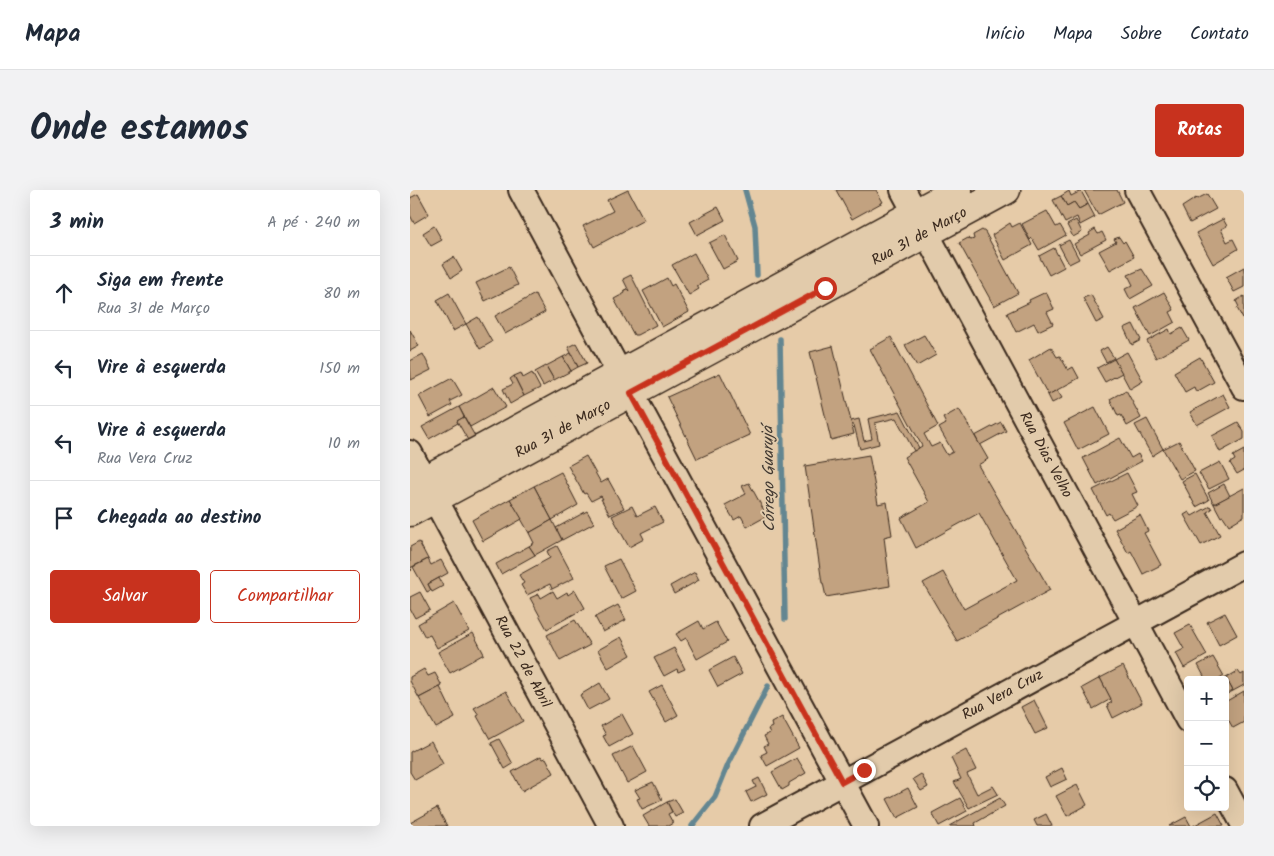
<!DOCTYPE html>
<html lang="pt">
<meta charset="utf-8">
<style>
:root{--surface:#fff;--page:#f2f2f3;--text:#1f2937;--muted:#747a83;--line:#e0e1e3;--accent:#c8321e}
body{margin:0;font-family:Kalam,sans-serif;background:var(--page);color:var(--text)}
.controls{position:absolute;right:15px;bottom:15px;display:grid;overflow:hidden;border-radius:5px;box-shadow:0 5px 20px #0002}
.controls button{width:45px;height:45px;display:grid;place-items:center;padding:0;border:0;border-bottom:1px solid var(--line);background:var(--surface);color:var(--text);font:25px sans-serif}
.stop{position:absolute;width:15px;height:15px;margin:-11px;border:4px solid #c8321e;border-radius:50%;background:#fff}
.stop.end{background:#c8321e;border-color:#fff;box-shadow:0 1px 5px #0008}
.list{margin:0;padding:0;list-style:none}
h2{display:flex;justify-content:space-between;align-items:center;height:65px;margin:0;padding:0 20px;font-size:21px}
h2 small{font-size:16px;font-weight:400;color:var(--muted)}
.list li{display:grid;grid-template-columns:32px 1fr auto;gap:15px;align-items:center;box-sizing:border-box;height:75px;padding:0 20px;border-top:1px solid var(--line)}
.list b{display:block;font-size:19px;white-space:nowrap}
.list p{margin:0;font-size:16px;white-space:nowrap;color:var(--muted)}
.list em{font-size:16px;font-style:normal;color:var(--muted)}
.actions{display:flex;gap:10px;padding:15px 20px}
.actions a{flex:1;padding:11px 0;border:1px solid var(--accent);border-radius:5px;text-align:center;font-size:18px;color:var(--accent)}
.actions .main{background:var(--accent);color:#fff}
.icon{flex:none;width:28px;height:28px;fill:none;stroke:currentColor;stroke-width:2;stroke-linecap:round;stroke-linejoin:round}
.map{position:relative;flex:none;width:834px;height:636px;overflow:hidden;border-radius:5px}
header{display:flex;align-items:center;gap:30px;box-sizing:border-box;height:70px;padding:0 25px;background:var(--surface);border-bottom:1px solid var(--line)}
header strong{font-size:24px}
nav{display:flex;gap:28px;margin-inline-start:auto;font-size:18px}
.intro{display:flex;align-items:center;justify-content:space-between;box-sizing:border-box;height:120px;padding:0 30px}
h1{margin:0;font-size:35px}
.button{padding:12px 22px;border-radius:5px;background:var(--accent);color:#fff;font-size:18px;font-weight:700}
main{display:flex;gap:30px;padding:0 30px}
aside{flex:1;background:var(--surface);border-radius:5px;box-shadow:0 5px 20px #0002}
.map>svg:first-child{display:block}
</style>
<header>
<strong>Mapa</strong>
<nav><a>Início</a><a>Mapa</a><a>Sobre</a><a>Contato</a></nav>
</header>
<div class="intro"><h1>Onde estamos</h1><a class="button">Rotas</a></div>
<main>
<aside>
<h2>3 min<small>A pé · 240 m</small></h2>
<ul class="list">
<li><svg class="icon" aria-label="ahead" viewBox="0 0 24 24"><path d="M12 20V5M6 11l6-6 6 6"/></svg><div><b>Siga em frente</b><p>Rua 31 de Março</p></div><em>80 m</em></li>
<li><svg class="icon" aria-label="left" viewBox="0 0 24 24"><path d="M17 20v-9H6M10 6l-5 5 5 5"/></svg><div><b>Vire à esquerda</b></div><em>150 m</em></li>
<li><svg class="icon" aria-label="left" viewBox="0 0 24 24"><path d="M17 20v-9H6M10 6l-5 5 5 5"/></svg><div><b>Vire à esquerda</b><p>Rua Vera Cruz</p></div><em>10 m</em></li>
<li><svg class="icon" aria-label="arrive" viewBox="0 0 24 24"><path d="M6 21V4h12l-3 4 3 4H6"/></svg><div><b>Chegada ao destino</b></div></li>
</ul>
<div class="actions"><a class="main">Salvar</a><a>Compartilhar</a></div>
</aside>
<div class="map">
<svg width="834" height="636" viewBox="0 0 834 636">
<rect width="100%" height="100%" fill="#e6cba8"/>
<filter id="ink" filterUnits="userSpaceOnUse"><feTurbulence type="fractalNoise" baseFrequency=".02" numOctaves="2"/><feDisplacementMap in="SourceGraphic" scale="10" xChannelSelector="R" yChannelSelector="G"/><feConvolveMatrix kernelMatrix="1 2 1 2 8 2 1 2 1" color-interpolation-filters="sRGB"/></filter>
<g filter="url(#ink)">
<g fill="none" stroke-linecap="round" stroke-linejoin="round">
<g stroke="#638691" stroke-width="5.5">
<polyline points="335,0 345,36 347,85"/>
<polyline points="370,149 375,429"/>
<polyline points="282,636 305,607 318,575 358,496"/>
</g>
</g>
<g fill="#c2a280" stroke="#3b2a1e">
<polygon points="218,0 234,30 184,57 173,36 203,21 197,10"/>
<polygon points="426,0 466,0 473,12 442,29"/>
<polygon points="674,0 707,0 713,12 688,25"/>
<polygon points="659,1 661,6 671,1 678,14 669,19 664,12 657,16 651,6"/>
<polygon points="8,4 19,24 4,33 0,25 0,8"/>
<polygon points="797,4 806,19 780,33 772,17 786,8 787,9"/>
<polygon points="651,6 657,16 664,12 669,19 678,14 685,27 670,35 667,27 655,33 643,10"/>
<polygon points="308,17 315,30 287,45 280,32"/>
<polygon points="637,21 646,37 650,35 656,45 629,60 622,48 620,50 612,34"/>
<polygon points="813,29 817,36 811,39 817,52 823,49 828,59 803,74 786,43"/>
<polygon points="666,30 672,42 663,47 657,35"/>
<polygon points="600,33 602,37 610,33 622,55 595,70 582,45"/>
<polygon points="24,36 32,50 21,56 13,43"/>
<polygon points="685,39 688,44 692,42 696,50 670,64 664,54 680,45 679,43"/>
<polygon points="572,40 575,42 608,103 584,116 549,53 558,48 561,50 564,49 563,45"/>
<polygon points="315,45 328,71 313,79 299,53"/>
<polygon points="709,47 713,53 715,51 724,67 700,80 689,61 706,52 704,49"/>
<polygon points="659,50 669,69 659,74 649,55"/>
<polygon points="644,58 654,77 639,85 629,66"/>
<polygon points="284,63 298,90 287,96 289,99 279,105 262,75"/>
<polygon points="44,67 52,81 41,88 33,74"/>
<polygon points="99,77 108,95 75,111 66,93"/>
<polygon points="834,77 834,97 824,102 816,87"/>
<polygon points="732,79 743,96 720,109 715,99 723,95 718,85"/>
<polygon points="221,85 246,135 227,145 224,145 204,109 215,103 214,100 217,99 219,101 213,89"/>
<polygon points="257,88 261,96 264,94 279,122 252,137 233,101"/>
<polygon points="636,102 644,119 637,122 643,134 628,141 624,133 606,142 597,123 620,112 619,110"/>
<polygon points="754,102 764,120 760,122 765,132 740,146 725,118"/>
<polygon points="39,103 56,134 43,141 27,110"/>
<polygon points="125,104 135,122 95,144 85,126"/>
<polygon points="681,105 694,129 686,133 673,108"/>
<polygon points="834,106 834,131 827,118 829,117 826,111"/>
<polygon points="68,127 82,152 70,159 56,134"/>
<polygon points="723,134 731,150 722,155 714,138"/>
<polygon points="772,138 779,150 746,168 737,151 759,139 761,144"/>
<polygon points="0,140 9,156 0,161"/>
<polygon points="514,145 526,165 507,176 495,155"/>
<polygon points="481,147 528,236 514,244 521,257 530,253 537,265 543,262 529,238 536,234 533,228 549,219 578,269 568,275 640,400 547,451 513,393 533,382 554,419 607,390 569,323 506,358 491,328 519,312 494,267 512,256 460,159"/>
<polygon points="166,153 177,173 168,177 158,157"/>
<polygon points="423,156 444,244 421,250 400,162"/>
<polygon points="641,157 647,167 650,166 658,180 663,177 669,188 638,205 619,170"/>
<polygon points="697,157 704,168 696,172 690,161"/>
<polygon points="717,162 733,191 720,199 704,169"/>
<polygon points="161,163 168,177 161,181 153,167"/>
<polygon points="13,164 21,180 1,190 0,171"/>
<polygon points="153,167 161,181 144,190 136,176"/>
<polygon points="790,167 804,192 786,202 784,197 775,202 764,182"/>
<polygon points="704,169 712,183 695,192 687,178"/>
<polygon points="136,176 144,190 133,196 125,182"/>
<polygon points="111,183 113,188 122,183 130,198 114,206 104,186"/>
<polygon points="310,183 340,245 287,269 257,207"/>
<polygon points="104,186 114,206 100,214 93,199 103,194 100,189"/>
<polygon points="42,188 52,205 40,211 42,215 20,227 9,206"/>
<polygon points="84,197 96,217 60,237 49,217"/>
<polygon points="647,200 652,208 642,213 638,205"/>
<polygon points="716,200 731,228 717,236 711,225 708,226 700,209"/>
<polygon points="813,204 820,217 787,235 780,222"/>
<polygon points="49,217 54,227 47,231 48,233 19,249 12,237"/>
<polygon points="685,217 699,244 668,260 654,233"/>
<polygon points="490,221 509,258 504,261 486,228 465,233 469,254 450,259 444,235 442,235 441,231 449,229 454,251 462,249 458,229"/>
<polygon points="54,227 66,248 59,252 47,231"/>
<polygon points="737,229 753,259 742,266 725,235"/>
<polygon points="591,232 596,241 570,255 565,246"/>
<polygon points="828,232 834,242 834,249 810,262 802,246"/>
<polygon points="710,248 721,268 728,264 732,271 687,295 673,268"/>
<polygon points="769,251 785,281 770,289 753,259"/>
<polygon points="834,260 834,280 827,284 820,273 825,270 823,266"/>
<polygon points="459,265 468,314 477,312 482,345 474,347 480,396 416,407 413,393 412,393 395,276"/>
<polygon points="176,266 191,293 198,289 214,318 200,325 191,309 193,309 191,306 181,311 176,303 174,304 158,276"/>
<polygon points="810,272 819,289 799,299 789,283"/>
<polygon points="151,282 168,315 142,330 124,296"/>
<polygon points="717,283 727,302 722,304 728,316 703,329 699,323 696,325 683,300"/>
<polygon points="785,284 799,310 786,317 772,291"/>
<polygon points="339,293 357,326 337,337 331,326 324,330 315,315 336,304 332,296"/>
<polygon points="814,294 820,306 804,314 798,303"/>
<polygon points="124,296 142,330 119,343 100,309"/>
<polygon points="834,298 834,326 819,335 813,326 811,327 804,314"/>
<polygon points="100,309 112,329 73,351 62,330"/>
<polygon points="222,316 227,326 245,317 253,332 231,343 234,349 219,357 202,326"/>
<polygon points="800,316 802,319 797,322 810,345 791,355 774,325 779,322 782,326"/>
<polygon points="177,321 184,333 152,350 146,338"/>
<polygon points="730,325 738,341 734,343 751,375 733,384 721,361 718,363 705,339"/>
<polygon points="142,330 152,350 125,365 119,356 124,353 119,343"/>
<polygon points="9,352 18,369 0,378 2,380 0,381 0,357"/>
<polygon points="119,356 125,365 91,384 86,374"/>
<polygon points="147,356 164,388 142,399 140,394 117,405 111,395 114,393 109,385 140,368 137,361"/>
<polygon points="18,369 21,375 31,370 38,383 18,394 21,400 17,402 3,377"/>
<polygon points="209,369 226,401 211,409 194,376"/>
<polygon points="285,382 289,390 264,404 260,396"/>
<polygon points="29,388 33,396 22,402 18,394"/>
<polygon points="165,400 175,418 137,439 120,408 129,404 131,408 143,401 147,408 157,402 158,405"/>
<polygon points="10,402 20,420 5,428 0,419 0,407"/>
<polygon points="44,413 59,441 27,458 20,445 15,447 8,434"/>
<polygon points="208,415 216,430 193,442 185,427"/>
<polygon points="815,423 827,445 809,455 797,432"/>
<polygon points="165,430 180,455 150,471 137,445"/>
<polygon points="289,431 293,439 306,432 317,452 287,469 276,448 271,451 266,444"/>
<polygon points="780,435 797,465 774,478 766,463 774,459 765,443"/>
<polygon points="63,443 74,464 40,483 28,462"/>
<polygon points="211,447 221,465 198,478 188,460"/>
<polygon points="264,458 275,479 268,482 267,479 254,486 244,468"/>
<polygon points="323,467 332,484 308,497 299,480"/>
<polygon points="803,467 814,486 808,490 796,490 788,475"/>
<polygon points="713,476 732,513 703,528 697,515 702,512 690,488"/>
<polygon points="14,479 18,486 25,483 32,496 9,508 0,491 0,487"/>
<polygon points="828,481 831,485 834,483 834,495 823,501 816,488"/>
<polygon points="690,488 701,509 683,519 672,498"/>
<polygon points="816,488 823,501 815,505 815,490 812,490"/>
<polygon points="190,493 199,509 178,520 170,505"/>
<polygon points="252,495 268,525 256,532 239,502"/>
<polygon points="30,497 45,528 26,538 9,508"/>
<polygon points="96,501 113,531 80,549 67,526 69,525 64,518"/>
<polygon points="834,501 834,532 823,538 815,524 815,512"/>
<polygon points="624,510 638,538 625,544 611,517"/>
<polygon points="212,524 223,544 199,557 193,546 196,545 191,536"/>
<polygon points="372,527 389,558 357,576 351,565 357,562 354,556 358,554 354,546 360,543 358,539 362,537 361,533"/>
<polygon points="89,549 103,574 95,579 81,553"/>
<polygon points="21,551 33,574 5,590 0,582 0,562"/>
<polygon points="223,556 237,582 217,593 203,566"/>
<polygon points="556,560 566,580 557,584 567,604 583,596 588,604 559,618 544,592 551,589 541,568"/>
<polygon points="131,566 133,569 136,568 144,583 112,601 102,582"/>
<polygon points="387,568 396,583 379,593 379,596 372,600 362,582"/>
<polygon points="652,578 657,589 640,597 635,587"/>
<polygon points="511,584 518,597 511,601 503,589"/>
<polygon points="349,588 357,604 341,612 336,602 346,597 343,591"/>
<polygon points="243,592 252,610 232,619 227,609 230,608 225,600"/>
<polygon points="667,595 677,615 657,626 646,606"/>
<polygon points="498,598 508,617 487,628 477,609"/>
<polygon points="550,608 557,621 529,636 522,623"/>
<polygon points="590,608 595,616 565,633 566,636 539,636"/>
<polygon points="265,609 273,623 265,627 257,612"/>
<polygon points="257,612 262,622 258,624 263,633 258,636 239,636 233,626"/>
<polygon points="27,618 37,636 0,636 0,633"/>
<polygon points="807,623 814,636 783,636"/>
<polygon points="636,624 642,636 627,636 624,630"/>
<polygon points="776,627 781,636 759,636"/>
</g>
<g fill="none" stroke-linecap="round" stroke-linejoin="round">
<g stroke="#3b2a1e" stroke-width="28">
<g id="minor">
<polyline points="111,0 210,184"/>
<path id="s1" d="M 493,0 L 778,530"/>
<polyline points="727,0 834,197"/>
<polyline points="221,203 456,636"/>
<polyline points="0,263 14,290"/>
<path id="s2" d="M 25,309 L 201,636"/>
<polyline points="815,600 834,635"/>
<path id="s3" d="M 352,636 L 834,374"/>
</g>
</g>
<g stroke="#3b2a1e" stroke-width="31">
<g id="major">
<polyline points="0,298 548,0"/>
<path id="s4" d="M 0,322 L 596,0"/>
</g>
</g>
<use href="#minor" stroke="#e2cbab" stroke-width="24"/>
<use href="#major" stroke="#e2cbab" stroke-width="28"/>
</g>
</g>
<g fill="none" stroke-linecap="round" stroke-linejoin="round" filter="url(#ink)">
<polyline stroke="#c8321e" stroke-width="6" points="415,98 221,203 432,592 454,580"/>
</g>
<g text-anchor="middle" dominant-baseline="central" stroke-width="4" stroke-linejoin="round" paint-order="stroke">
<g font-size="15" fill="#3b2a1e" stroke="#e2cbab">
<text stroke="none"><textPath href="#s4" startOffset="579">Rua 31 de Março</textPath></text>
<text stroke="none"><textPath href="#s4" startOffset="174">Rua 31 de Março</textPath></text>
<text stroke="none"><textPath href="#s1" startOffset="301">Rua Dias Velho</textPath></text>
<text stroke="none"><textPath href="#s2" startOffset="185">Rua 22 de Abril</textPath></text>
<text stroke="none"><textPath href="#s3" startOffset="274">Rua Vera Cruz</textPath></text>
</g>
<g font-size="16" font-style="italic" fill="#423931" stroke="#e2cbab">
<text transform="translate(359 289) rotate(-91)">Córrego Guarujá</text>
</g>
</g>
</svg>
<div class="controls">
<button>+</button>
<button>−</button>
<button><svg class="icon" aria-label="locate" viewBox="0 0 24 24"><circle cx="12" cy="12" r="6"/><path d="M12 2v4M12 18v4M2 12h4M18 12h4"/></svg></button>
</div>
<div class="stop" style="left:415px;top:98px"></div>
<div class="stop end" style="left:454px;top:580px"></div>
</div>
</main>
